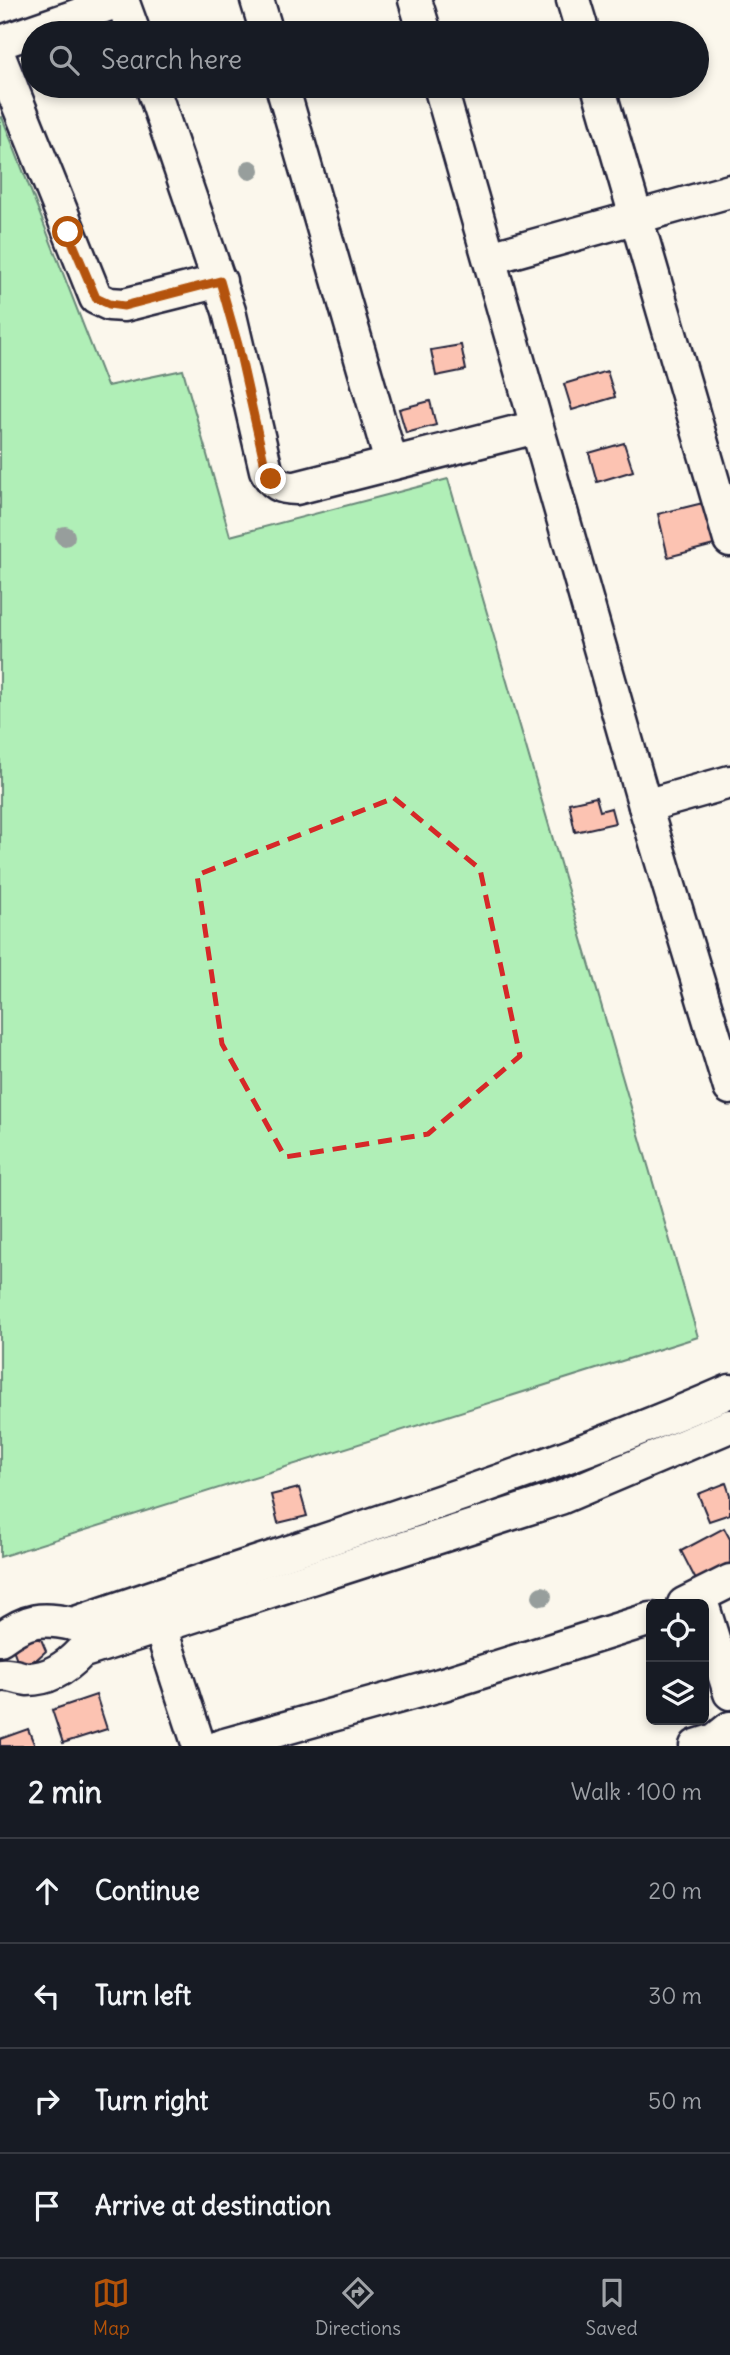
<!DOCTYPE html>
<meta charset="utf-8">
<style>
:root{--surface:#171b24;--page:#20242c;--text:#f1f3f6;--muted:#9ea1a6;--line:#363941;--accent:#b45309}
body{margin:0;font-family:Delius,sans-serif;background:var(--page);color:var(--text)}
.controls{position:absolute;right:21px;bottom:21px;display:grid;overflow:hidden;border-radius:10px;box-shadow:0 4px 10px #0003}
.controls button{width:63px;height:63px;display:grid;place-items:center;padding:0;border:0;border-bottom:2px solid var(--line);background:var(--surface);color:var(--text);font:35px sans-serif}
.stop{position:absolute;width:21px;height:21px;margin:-16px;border:5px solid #b45309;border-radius:50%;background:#fff}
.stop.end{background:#b45309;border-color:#fff;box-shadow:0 2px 7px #0008}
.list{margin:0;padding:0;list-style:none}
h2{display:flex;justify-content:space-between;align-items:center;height:91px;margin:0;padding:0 28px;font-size:30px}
h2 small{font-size:23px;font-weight:400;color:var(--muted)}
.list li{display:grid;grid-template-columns:46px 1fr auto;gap:21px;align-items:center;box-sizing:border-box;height:105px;padding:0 28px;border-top:2px solid var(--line)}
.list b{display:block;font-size:26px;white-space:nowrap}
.list em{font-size:23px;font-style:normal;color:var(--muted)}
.icon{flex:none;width:38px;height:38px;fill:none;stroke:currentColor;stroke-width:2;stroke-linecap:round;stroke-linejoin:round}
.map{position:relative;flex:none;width:730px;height:1746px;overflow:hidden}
.search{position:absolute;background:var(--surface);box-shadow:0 4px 10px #0003;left:21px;right:21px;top:21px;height:77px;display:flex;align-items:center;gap:18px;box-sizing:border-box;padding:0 24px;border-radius:38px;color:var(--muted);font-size:26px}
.sheet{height:511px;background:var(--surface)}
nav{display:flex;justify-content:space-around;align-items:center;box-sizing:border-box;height:98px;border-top:2px solid var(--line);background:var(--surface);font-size:19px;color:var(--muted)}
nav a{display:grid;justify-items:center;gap:4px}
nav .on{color:var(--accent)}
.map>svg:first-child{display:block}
</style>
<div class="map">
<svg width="730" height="1746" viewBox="0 0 730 1746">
<rect width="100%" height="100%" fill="#fbf7ec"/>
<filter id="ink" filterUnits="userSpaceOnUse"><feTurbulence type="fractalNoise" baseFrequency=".0143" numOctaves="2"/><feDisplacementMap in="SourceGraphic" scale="14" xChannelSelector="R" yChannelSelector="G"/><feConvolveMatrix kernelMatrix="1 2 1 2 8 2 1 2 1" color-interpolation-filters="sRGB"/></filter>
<g filter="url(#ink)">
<polygon fill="#b0efb7" stroke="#698879" stroke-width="2" points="2,117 107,386 183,370 230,536 448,479 698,1337 0,1557 0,118"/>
<g fill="#fcc3b2" stroke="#22223b" stroke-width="2">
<polygon points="461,345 466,370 436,376 431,350"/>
<polygon points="607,371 615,397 572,410 564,384"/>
<polygon points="430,401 436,425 406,433 399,409"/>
<polygon points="624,443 633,471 597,482 589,453"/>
<polygon points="703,503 714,545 668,557 658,514"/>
<polygon points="596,797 600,811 611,808 615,823 575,832 569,803"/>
<polygon points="726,1483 730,1495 730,1514 709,1521 698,1494"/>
<polygon points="299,1488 307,1516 278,1523 271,1495"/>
<polygon points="724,1528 730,1539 730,1570 699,1586 681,1551"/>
<polygon points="30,1639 41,1639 46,1651 37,1659 19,1665 12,1646"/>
<polygon points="96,1695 107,1729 63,1743 52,1710"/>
<polygon points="28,1729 35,1746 0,1746 0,1739"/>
</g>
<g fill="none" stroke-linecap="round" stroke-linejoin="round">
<g stroke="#22223b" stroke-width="37">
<g id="minor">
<polyline points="122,0 134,33"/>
<polyline points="257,0 267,33"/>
<polyline points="415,0 425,33"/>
<polyline points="573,0 583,33"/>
<polyline points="0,46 4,41 122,0"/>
<polyline points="0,59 96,298 109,304 124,305 220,281"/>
<path d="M 152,86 L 229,311 L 266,470 C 273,484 281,488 296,488 L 536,427"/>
<polyline points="282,86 391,462"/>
<polyline points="440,86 645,806 730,1088"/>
<polyline points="598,86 730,540"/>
<polyline points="490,258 730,191"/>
<polyline points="645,806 730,782"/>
<polyline points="684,1604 730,1581"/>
<polyline points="154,1608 199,1746"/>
<polyline points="704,1610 730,1693"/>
<path d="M 0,1639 C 27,1619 41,1617 73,1624 C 293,1548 517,1484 730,1391"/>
<path d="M 0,1675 C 10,1673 18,1678 28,1679 C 50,1679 67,1667 81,1652 L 560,1498 L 730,1426"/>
<polyline points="221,1746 440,1685 651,1619"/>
<polyline points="696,1746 715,1740 730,1728"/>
</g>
</g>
<use href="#minor" stroke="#fbf7ec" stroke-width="32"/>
</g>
<g fill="#979e9c">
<circle cx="250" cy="170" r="10"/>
<circle cx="65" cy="536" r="10"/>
<circle cx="542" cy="1596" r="10"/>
</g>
</g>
<g fill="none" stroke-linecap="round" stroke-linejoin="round" filter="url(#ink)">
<polyline stroke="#b45309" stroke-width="9" points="68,232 96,298 109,304 124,306 220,281 238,345 266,470 271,479"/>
</g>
<path fill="none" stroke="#d62828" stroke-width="5" stroke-dasharray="14 9" stroke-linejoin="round" d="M 394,798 L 480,869 L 520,1056 L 428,1134 L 285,1157 L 222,1044 L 197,875 Z"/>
</svg>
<div class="controls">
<button><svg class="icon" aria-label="locate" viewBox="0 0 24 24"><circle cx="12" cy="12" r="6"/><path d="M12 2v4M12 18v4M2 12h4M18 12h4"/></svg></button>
<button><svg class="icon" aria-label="layers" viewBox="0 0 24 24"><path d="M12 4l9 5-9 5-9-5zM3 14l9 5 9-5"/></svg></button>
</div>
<div class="stop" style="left:68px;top:232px"></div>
<div class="stop end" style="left:271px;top:479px"></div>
<div class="search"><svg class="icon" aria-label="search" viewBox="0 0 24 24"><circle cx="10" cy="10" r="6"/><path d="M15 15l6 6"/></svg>Search here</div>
</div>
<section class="sheet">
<h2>2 min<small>Walk · 100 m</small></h2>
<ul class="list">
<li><svg class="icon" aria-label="ahead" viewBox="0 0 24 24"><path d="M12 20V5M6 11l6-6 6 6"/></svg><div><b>Continue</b></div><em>20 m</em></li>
<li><svg class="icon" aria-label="left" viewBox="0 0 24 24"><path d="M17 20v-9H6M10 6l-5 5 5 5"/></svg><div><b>Turn left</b></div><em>30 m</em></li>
<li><svg class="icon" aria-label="right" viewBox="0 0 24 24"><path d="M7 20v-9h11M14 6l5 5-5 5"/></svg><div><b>Turn right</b></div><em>50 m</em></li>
<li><svg class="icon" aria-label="arrive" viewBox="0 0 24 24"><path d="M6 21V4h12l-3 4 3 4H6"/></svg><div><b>Arrive at destination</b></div></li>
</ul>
</section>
<nav>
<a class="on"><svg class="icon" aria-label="map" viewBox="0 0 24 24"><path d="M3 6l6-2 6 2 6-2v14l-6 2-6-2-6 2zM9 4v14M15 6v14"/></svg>Map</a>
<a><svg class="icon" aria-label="directions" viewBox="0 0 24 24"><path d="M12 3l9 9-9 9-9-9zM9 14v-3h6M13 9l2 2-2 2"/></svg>Directions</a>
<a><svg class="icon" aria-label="saved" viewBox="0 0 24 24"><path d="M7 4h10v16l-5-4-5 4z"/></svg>Saved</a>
</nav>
